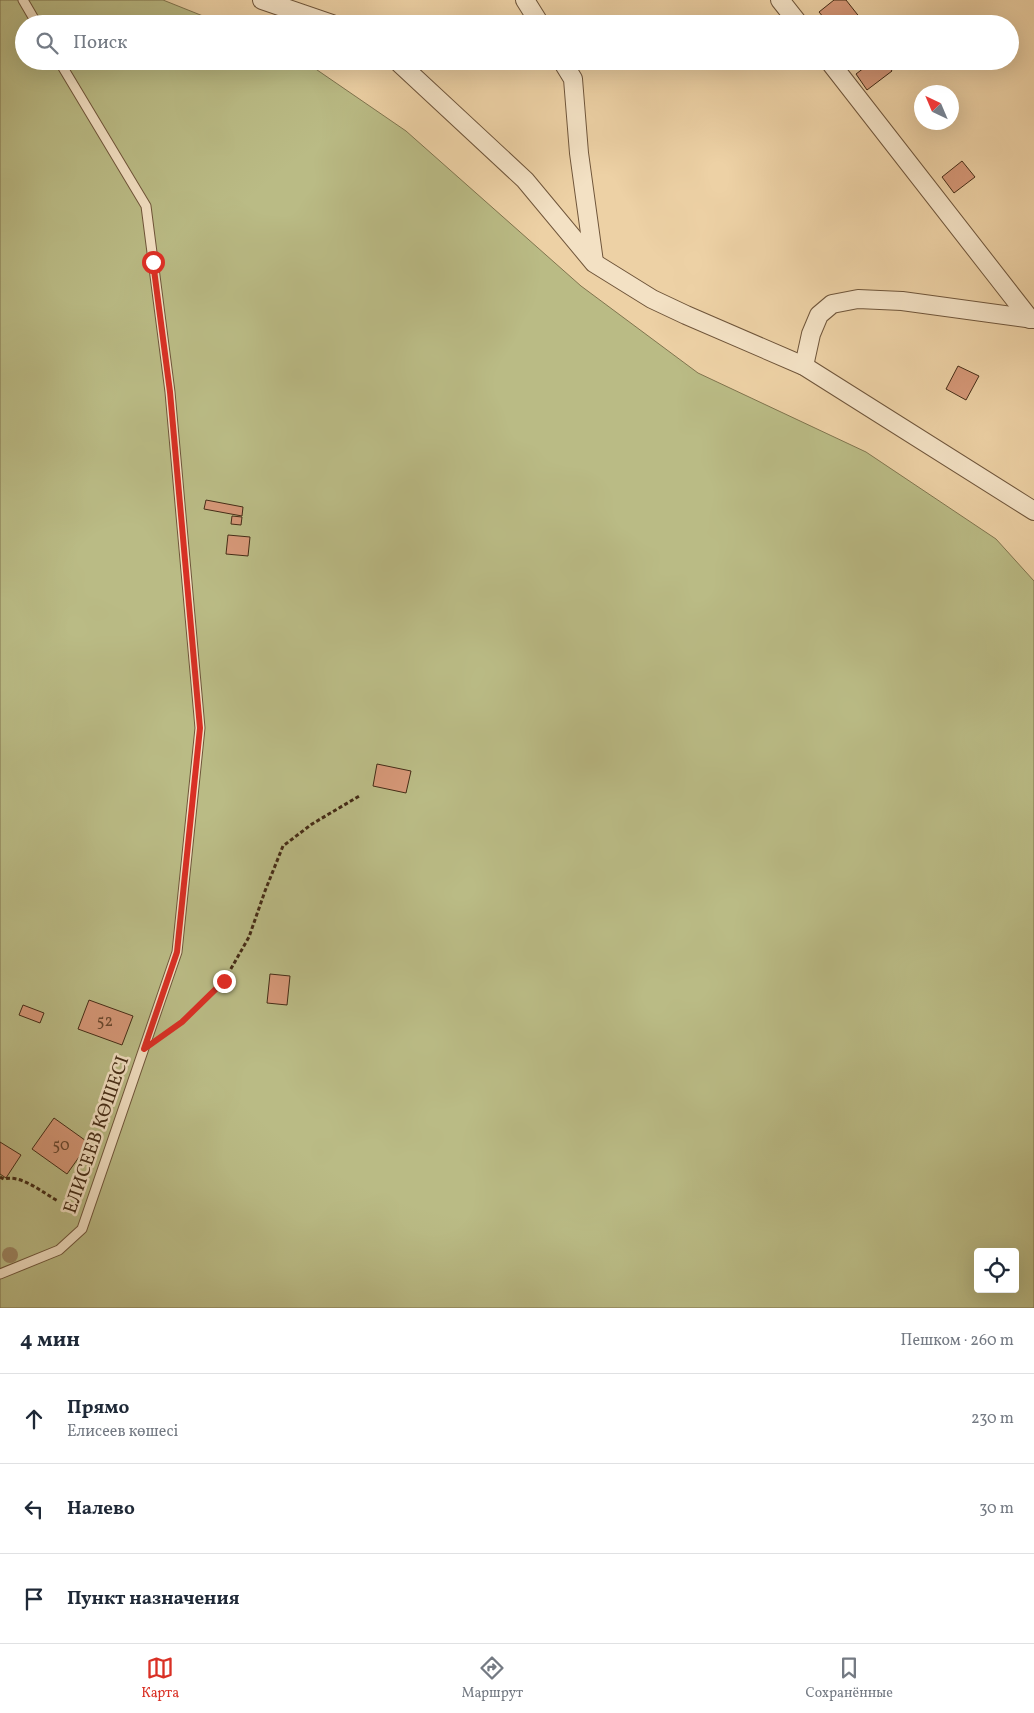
<!DOCTYPE html>
<html lang="ru">
<meta charset="utf-8">
<style>
:root{--surface:#fff;--page:#f2f2f3;--text:#1f2937;--muted:#747a83;--line:#e0e1e3;--accent:#d93025}
body{margin:0;font-family:Vollkorn,serif;background:var(--page);color:var(--text)}
.controls{position:absolute;right:15px;bottom:15px;display:grid;overflow:hidden;border-radius:5px;box-shadow:0 5px 20px #0002}
.controls button{width:45px;height:45px;display:grid;place-items:center;padding:0;border:0;border-bottom:1px solid var(--line);background:var(--surface);color:var(--text);font:25px sans-serif}
.compass{position:absolute;left:914px;top:85px;width:45px;height:45px;border-radius:50%;background:var(--surface);box-shadow:0 5px 20px #0002;rotate:316deg}
.stop{position:absolute;width:15px;height:15px;margin:-11px;border:4px solid #d93025;border-radius:50%;background:#fff}
.stop.end{background:#d93025;border-color:#fff;box-shadow:0 1px 5px #0008}
.list{margin:0;padding:0;list-style:none}
h2{display:flex;justify-content:space-between;align-items:center;height:65px;margin:0;padding:0 20px;font-size:21px}
h2 small{font-size:16px;font-weight:400;color:var(--muted)}
.list li{display:grid;grid-template-columns:32px 1fr auto;gap:15px;align-items:center;box-sizing:border-box;height:90px;padding:0 20px;border-top:1px solid var(--line)}
.list b{display:block;font-size:19px;white-space:nowrap}
.list p{margin:0;font-size:16px;white-space:nowrap;color:var(--muted)}
.list em{font-size:16px;font-style:normal;color:var(--muted)}
.icon{flex:none;width:28px;height:28px;fill:none;stroke:currentColor;stroke-width:2;stroke-linecap:round;stroke-linejoin:round}
.map{position:relative;flex:none;width:1034px;height:1308px;overflow:hidden}
.search{position:absolute;background:var(--surface);box-shadow:0 5px 20px #0002;left:15px;right:15px;top:15px;height:55px;display:flex;align-items:center;gap:12px;box-sizing:border-box;padding:0 18px;border-radius:28px;color:var(--muted);font-size:19px}
.sheet{height:335px;background:var(--surface)}
nav{display:flex;justify-content:space-around;align-items:center;box-sizing:border-box;height:70px;border-top:1px solid var(--line);background:var(--surface);font-size:14px;color:var(--muted)}
nav a{display:grid;justify-items:center;gap:2px}
nav .on{color:var(--accent)}
.map>svg:first-child{display:block}
</style>
<div class="map">
<svg width="1034" height="1308" viewBox="0 0 1034 1308">
<rect width="100%" height="100%" fill="#edd1a5"/>
<filter id="stains"><feTurbulence type="fractalNoise" baseFrequency=".004" numOctaves="4"/><feColorMatrix values="0 0 0 0 .2 0 0 0 0 .09 0 0 0 0 .02 0 0 0 .5 -.17"/></filter>
<radialGradient id="worn" r=".72"><stop offset=".6" stop-color="#630" stop-opacity="0"/><stop offset="1" stop-color="#630" stop-opacity=".3"/></radialGradient>
<path fill="#babb85" stroke="#80744e" fill-rule="evenodd" d="M 0,0 L 163,0 L 223,24 L 24,24 L 24,61 L 304,61 L 406,131 L 581,286 L 698,373 L 866,452 L 996,539 L 1034,581 L 1034,1308 L 0,1308 ZM 978,1252 L 1015,1252 L 1015,1289 L 978,1289 Z"/>
<g fill="#d59777" stroke="#452c16">
<polygon points="834,0 846,0 861,19 855,24 829,24 819,12"/>
<polygon points="873,61 885,61 892,71 867,90 856,74"/>
<polygon points="962,161 975,177 954,193 942,177"/>
<polygon points="958,366 979,376 966,400 946,389"/>
<polygon points="206,500 243,507 242,516 204,509"/>
<polygon points="232,516 242,517 241,525 231,524"/>
<polygon points="228,535 250,537 248,556 226,554"/>
<polygon points="377,764 411,771 406,793 373,786"/>
<polygon points="270,974 290,976 287,1005 267,1003"/>
<polygon points="89,1000 133,1016 122,1045 78,1029"/>
<polygon points="23,1005 44,1013 40,1023 19,1015"/>
<polygon points="54,1118 89,1143 67,1174 32,1149"/>
<polygon points="0,1142 21,1155 6,1178 0,1174"/>
</g>
<g fill="none" stroke-linecap="round" stroke-linejoin="round">
<g stroke="#6f553a" stroke-width="11">
<g id="lane">
<polyline points="23,0 37,24"/>
<polyline points="0,1274 59,1250 82,1229 177,952 200,728 170,392 146,206 59,61"/>
</g>
</g>
<g stroke="#6f553a" stroke-width="20">
<g id="street">
<polyline points="262,0 332,24"/>
<polyline points="525,0 540,24"/>
<polyline points="780,0 799,24"/>
<polyline points="397,61 525,180 594,263 652,299 686,315 804,366 1034,511"/>
<polyline points="562,61 573,79 579,153 594,262"/>
<polyline points="829,61 1030,319"/>
<polyline points="804,366 811,334 819,315 832,304 858,299 902,301 1034,319"/>
</g>
</g>
<g stroke="#452c16" stroke-width="3" stroke-dasharray="4 2.5" stroke-linecap="butt">
<polyline points="167,1033 182,1022 224,981 249,937 265,891 283,846 312,824 361,795"/>
<path d="M 0,1177 L 4,1179 C 21,1174 43,1193 58,1201"/>
</g>
<use href="#lane" stroke="#f3e1c4" stroke-width="9"/>
<use href="#street" stroke="#f3e1c4" stroke-width="18"/>
</g>
<circle fill="#9d8662" cx="10" cy="1255" r="8"/>
<g fill="none" stroke-linecap="round" stroke-linejoin="round">
<polyline stroke="#d93025" stroke-width="6" points="153,262 170,392 200,728 177,952 144,1049 182,1022 224,981"/>
</g>
<g text-anchor="middle" dominant-baseline="central" stroke-width="5" stroke-linejoin="round" paint-order="stroke">
<g font-size="16" fill="#69472e">
<text x="105" y="1022">52</text>
<text x="61" y="1146">50</text>
</g>
<g font-size="19" fill="#452c16" stroke="#f3e1c4">
<text transform="translate(97 1135) rotate(-71)">ЕЛИСЕЕВ КӨШЕСІ</text>
</g>
</g>
<rect width="100%" height="100%" filter="url(#stains)"/>
<rect width="100%" height="100%" fill="url(#worn)"/>
</svg>
<div class="controls">
<button><svg class="icon" aria-label="locate" viewBox="0 0 24 24"><circle cx="12" cy="12" r="6"/><path d="M12 2v4M12 18v4M2 12h4M18 12h4"/></svg></button>
</div>
<svg class="compass" viewBox="-18 -18 36 36"><path d="M0-13l5 13h-10z" fill="#e53935"/><path d="M0 13l5-13h-10z" fill="#747a83"/></svg>
<div class="stop" style="left:153px;top:262px"></div>
<div class="stop end" style="left:224px;top:981px"></div>
<div class="search"><svg class="icon" aria-label="search" viewBox="0 0 24 24"><circle cx="10" cy="10" r="6"/><path d="M15 15l6 6"/></svg>Поиск</div>
</div>
<section class="sheet">
<h2>4 мин<small>Пешком · 260 m</small></h2>
<ul class="list">
<li><svg class="icon" aria-label="ahead" viewBox="0 0 24 24"><path d="M12 20V5M6 11l6-6 6 6"/></svg><div><b>Прямо</b><p>Елисеев көшесі</p></div><em>230 m</em></li>
<li><svg class="icon" aria-label="left" viewBox="0 0 24 24"><path d="M17 20v-9H6M10 6l-5 5 5 5"/></svg><div><b>Налево</b></div><em>30 m</em></li>
<li><svg class="icon" aria-label="arrive" viewBox="0 0 24 24"><path d="M6 21V4h12l-3 4 3 4H6"/></svg><div><b>Пункт назначения</b></div></li>
</ul>
</section>
<nav>
<a class="on"><svg class="icon" aria-label="map" viewBox="0 0 24 24"><path d="M3 6l6-2 6 2 6-2v14l-6 2-6-2-6 2zM9 4v14M15 6v14"/></svg>Карта</a>
<a><svg class="icon" aria-label="directions" viewBox="0 0 24 24"><path d="M12 3l9 9-9 9-9-9zM9 14v-3h6M13 9l2 2-2 2"/></svg>Маршрут</a>
<a><svg class="icon" aria-label="saved" viewBox="0 0 24 24"><path d="M7 4h10v16l-5-4-5 4z"/></svg>Сохранённые</a>
</nav>
